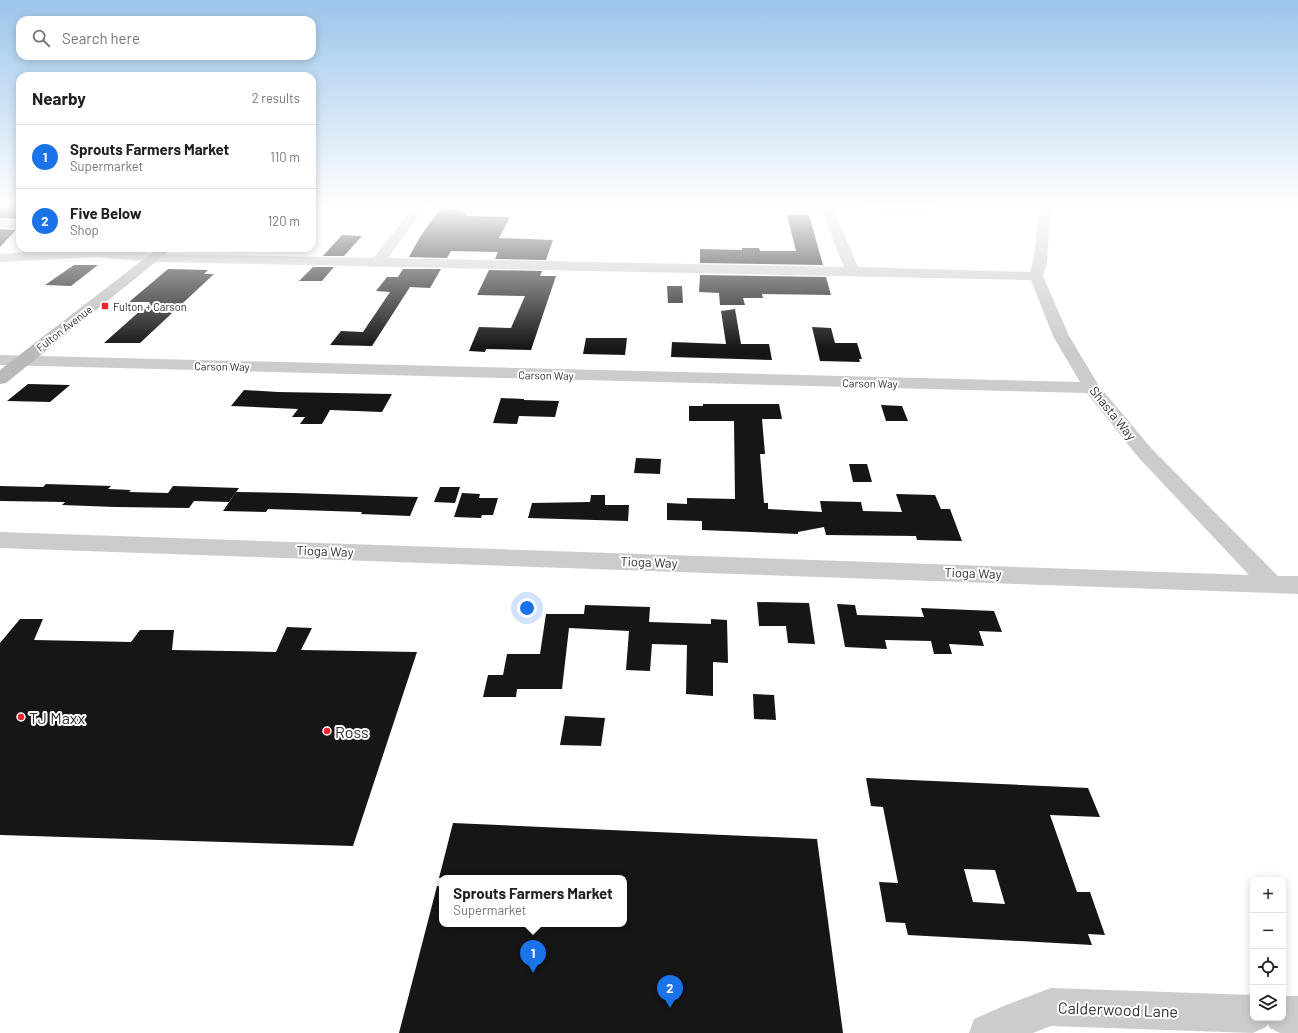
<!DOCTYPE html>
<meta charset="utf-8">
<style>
:root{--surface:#fff;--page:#f6f6f6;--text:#202124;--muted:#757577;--line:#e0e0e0;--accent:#1a73e8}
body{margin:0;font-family:Barlow,sans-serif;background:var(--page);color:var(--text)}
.controls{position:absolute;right:12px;bottom:12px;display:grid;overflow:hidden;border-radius:8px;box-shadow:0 2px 10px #0003}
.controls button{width:36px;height:36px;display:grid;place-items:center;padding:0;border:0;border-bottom:1px solid var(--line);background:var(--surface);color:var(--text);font:20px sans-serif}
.you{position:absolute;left:527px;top:608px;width:14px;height:14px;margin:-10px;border:3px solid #fff;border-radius:50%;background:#1a73e8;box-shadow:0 0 0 6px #1a73e833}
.badge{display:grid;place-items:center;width:26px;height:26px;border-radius:50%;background:var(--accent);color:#fff;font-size:13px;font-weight:700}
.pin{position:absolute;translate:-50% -33px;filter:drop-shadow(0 1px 2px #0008)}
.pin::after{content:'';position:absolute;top:21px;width:14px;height:12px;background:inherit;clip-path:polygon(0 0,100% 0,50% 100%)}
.popup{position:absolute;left:439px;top:875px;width:188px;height:52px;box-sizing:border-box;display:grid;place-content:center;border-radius:8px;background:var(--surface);filter:drop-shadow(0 1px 3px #0005);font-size:13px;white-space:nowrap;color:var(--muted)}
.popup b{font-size:15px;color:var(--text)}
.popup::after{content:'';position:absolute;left:50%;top:100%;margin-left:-8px;border:8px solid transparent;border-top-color:var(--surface)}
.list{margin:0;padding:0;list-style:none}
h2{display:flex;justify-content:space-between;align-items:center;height:52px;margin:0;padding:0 16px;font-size:17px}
h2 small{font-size:13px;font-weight:400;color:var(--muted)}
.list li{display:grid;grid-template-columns:26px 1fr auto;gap:12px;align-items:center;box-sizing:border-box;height:64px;padding:0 16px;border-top:1px solid var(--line)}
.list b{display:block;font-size:15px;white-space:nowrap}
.list p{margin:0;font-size:13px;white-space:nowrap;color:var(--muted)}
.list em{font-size:13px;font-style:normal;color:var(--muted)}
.icon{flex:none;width:22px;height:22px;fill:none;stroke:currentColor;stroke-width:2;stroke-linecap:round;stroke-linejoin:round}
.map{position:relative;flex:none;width:1298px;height:1033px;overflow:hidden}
.search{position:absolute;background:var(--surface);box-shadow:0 2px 10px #0003;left:16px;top:16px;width:300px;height:44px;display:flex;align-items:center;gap:10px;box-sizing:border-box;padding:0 14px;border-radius:12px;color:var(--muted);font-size:15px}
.panel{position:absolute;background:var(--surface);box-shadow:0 2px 10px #0003;left:16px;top:72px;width:300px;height:180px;border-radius:12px}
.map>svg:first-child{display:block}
</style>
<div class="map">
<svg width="1298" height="1033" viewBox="0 0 1298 1033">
<rect width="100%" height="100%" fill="#fff"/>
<polygon fill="#e5eedc" points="836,204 932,204 926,215 883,214 878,207 837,206"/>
<g fill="#161616" fill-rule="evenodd">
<polygon points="20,205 20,219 0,218 0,206"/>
<polygon points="440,209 462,210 460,212 468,213 466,216 510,217 499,238 553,240 546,260 495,259 498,252 451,251 447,258 409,257 420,237"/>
<polygon points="787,215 809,215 823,265 700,263 700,249 742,250 742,248 759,248 760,251 796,251"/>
<polygon points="0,229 16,230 0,247"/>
<polygon points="342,235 362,236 344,256 323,256"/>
<polygon points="74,265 98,265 71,286 45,285"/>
<polygon points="313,267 334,267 322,281 299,281"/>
<polygon points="168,269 208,270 204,274 214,274 140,343 104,343 150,302 129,302"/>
<polygon points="403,269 441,269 430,288 410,287 372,346 330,345 341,331 363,332 390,292 376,291 387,277 398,277"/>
<polygon points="489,270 542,271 540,276 556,276 531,350 486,349 485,352 469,351 479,327 511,328 525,296 477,295"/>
<polygon points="700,275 826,277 831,295 762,294 763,298 743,298 745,305 720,305 719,293 699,292"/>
<polygon points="667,286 682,286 683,303 668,303"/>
<polygon points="735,309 741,344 769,344 772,360 671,357 672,342 726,344 721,311"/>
<polygon points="812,327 831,328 835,343 857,343 862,359 859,359 860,362 820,361"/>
<polygon points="586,338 627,338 625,355 583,354"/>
<polygon points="28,384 70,385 50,402 7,401"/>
<polygon points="244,390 278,392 392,394 382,412 330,410 322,424 300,424 305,417 292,417 298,409 231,406"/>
<polygon points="501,398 524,399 524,400 559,401 555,417 519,416 517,424 493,423"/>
<polygon points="703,404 779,404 782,419 762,419 765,454 760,454 764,503 768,503 768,509 822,512 820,501 861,502 863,511 902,512 896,494 935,495 941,509 950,509 962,541 917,540 916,536 826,535 824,527 798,532 798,534 702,530 702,521 667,520 667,503 687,504 687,498 735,499 734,421 689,421 689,406 703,406"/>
<polygon points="881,405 902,406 908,421 886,421"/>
<polygon points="636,458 661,459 660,474 634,473"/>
<polygon points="849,464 867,464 872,482 853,482"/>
<polygon points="46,484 111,486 108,489 131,490 129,492 168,493 173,486 239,488 229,502 194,501 189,508 115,507 62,505 65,502 0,501 0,486 43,487"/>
<polygon points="440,487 460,487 455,503 434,502"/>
<polygon points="236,492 293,493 418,497 410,516 361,514 362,512 268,509 266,512 223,511"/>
<polygon points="462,493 480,494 479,498 498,498 493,515 482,515 481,518 454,517"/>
<polygon points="591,495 605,495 605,505 629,505 628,521 528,518 532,503 590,502"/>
<polygon points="757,602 809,603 815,644 788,643 786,626 759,626"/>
<polygon points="837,604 855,605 857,615 924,617 921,608 994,611 1002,632 979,631 984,646 949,644 952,654 934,654 931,641 885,640 887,649 845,647"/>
<polygon points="585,605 650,607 649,622 711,624 711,619 727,620 728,663 713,662 713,696 686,694 687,645 652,644 650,671 626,670 629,631 569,628 562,689 517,689 516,697 483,697 488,675 503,675 507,654 540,654 546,614 584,614"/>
<polygon points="20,619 43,619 34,640 131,642 140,630 174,630 172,650 276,652 287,627 312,628 301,650 417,652 353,846 0,835 0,643"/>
<polygon points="753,694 774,695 776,720 754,719"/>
<polygon points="565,716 605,718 601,746 560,745"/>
<path d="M 866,778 L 1088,788 L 1100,817 L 1050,815 L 1077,892 L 1090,892 L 1105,935 L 1088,934 L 1092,945 L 908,935 L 905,923 L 886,922 L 879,882 L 898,883 L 883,807 L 871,806 ZM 964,869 L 995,870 L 1005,904 L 973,902 Z"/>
<polygon points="453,823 817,839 843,1033 399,1033 437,886 442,887 442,924 624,924 624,878 439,878"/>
</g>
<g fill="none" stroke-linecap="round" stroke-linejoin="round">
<g fill="#ccc" fill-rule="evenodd">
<path d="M 415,204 L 427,204 L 388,258 L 844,267 L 819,204 L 831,204 L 858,267 L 1030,272 C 1038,249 1033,225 1044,204 L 1056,204 L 1050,216 L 1047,263 L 1043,276 L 1069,336 L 1099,386 L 1152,449 L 1278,576 L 1298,576 L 1298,594 L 0,548 L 0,532 L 1249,575 L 1138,457 L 1087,393 L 0,365 L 0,355 L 1080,382 L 1053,336 L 1031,280 L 153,262 L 97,257 L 0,262 L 0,254 C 51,250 102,245 153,254 L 374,258 Z"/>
<polygon points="0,219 20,221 20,229 0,227"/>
<polygon points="1051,988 1253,995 1253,1018 1283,1018 1283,996 1298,996 1298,1033 1280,1033 1270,1028 1268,1024 1266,1027 1253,1033 1051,1026 1033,1033 969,1033 974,1019 1006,1005"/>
</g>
<polygon fill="#b9b9b9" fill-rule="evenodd" points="158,248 173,248 6,383 0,384 0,370"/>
</g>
<linearGradient id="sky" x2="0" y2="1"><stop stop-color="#9bc5eb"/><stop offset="0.59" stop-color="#fff"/><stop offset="1" stop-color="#fff" stop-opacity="0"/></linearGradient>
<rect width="1298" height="348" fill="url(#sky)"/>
<g fill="#f4242b" stroke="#fff" stroke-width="1.5">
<rect x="101" y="302" width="8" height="8" rx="2"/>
<circle cx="21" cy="717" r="4"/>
<circle cx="327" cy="731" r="4"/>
</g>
<g text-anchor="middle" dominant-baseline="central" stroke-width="4" stroke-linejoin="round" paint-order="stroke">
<g font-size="11" fill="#2f2f2f" stroke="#fff" text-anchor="start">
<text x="113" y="306">Fulton + Carson</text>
</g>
<g font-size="11" fill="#2f2f2f" stroke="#fff">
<text transform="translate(64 328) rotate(-38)">Fulton Avenue</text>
<text transform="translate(222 366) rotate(1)">Carson Way</text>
<text transform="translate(546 375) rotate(1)">Carson Way</text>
<text transform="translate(870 383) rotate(1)">Carson Way</text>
</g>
<g font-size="13" fill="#2f2f2f" stroke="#fff">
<text transform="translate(1113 413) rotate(51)">Shasta Way</text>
<text transform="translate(325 551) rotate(2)">Tioga Way</text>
<text transform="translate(649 562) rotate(2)">Tioga Way</text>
<text transform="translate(973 573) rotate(2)">Tioga Way</text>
</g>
<g font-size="16" fill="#2f2f2f" stroke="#fff" text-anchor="start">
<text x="29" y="717">TJ Maxx</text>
<text x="335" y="731">Ross</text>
</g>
<g font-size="16" fill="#2f2f2f" stroke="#fff">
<text transform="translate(1118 1009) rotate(2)">Calderwood Lane</text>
</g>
</g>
</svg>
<div class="controls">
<button>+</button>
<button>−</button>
<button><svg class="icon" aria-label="locate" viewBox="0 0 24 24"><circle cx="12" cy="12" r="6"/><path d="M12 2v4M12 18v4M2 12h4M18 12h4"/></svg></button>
<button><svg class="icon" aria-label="layers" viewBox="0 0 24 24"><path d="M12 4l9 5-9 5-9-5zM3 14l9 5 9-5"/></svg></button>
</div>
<div class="you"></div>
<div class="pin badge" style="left:533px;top:973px">1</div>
<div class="popup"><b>Sprouts Farmers Market</b>Supermarket</div>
<div class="pin badge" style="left:670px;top:1008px">2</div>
<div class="search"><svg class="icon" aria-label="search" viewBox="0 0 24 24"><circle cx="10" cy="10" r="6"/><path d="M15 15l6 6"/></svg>Search here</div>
<section class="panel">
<h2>Nearby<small>2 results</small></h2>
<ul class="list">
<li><span class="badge">1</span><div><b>Sprouts Farmers Market</b><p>Supermarket</p></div><em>110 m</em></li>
<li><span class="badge">2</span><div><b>Five Below</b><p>Shop</p></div><em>120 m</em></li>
</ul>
</section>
</div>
